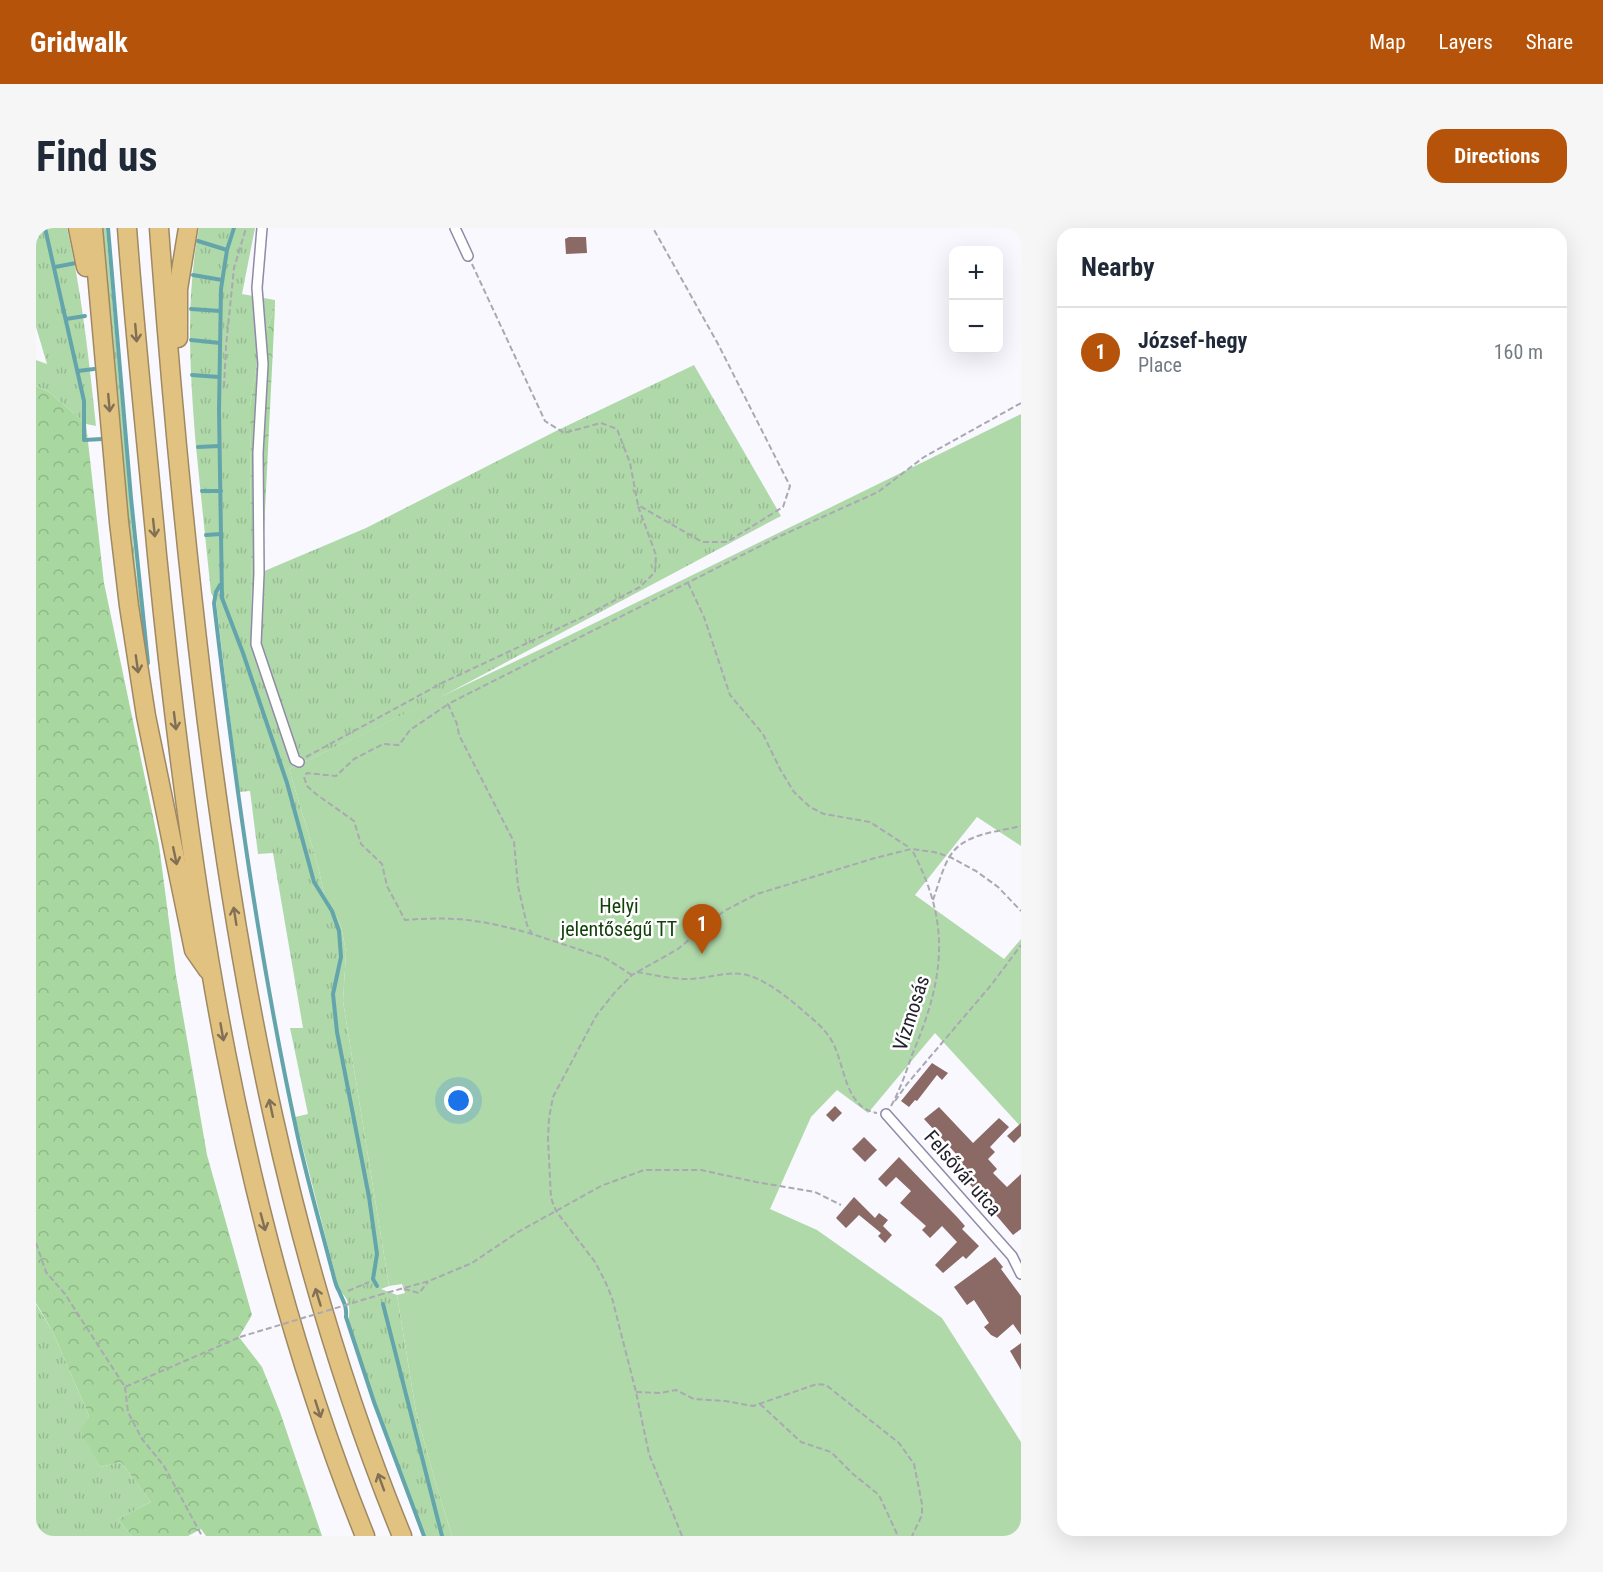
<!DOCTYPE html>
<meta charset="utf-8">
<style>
:root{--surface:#fff;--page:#f6f6f7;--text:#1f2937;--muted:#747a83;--line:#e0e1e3;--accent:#b45309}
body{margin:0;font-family:"Roboto Condensed",sans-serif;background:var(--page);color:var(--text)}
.controls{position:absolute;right:18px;top:18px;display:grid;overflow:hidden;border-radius:12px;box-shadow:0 6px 24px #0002}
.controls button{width:54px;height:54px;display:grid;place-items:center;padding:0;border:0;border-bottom:2px solid var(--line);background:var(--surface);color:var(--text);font:30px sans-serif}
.you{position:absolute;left:423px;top:873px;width:21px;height:21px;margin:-15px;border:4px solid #fff;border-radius:50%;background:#1a73e8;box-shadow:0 0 0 9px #1a73e833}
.badge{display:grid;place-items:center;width:39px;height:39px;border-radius:50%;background:var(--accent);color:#fff;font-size:20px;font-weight:700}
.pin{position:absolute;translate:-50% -50px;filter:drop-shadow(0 2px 3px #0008)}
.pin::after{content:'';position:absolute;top:32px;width:21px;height:18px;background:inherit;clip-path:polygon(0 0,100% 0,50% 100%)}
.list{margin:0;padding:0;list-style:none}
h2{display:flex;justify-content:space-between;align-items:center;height:78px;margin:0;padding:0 24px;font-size:26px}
h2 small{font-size:20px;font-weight:400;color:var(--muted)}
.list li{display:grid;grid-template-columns:39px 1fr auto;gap:18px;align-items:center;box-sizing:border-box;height:90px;padding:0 24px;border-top:2px solid var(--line)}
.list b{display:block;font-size:22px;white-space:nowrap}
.list p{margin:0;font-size:20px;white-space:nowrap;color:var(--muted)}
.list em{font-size:20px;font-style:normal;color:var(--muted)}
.map{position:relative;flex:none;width:985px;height:1308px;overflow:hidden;border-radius:18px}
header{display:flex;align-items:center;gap:36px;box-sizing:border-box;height:84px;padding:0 30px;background:var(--accent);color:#fff}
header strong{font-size:28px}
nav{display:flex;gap:33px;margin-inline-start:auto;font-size:21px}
.intro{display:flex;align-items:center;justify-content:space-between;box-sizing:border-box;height:144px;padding:0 36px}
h1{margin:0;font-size:42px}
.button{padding:15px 27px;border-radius:18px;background:var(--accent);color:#fff;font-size:21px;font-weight:700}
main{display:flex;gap:36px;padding:0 36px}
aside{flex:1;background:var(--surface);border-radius:18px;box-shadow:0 6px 24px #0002}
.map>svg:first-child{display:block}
</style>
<header>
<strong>Gridwalk</strong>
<nav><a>Map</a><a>Layers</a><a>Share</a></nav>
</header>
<div class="intro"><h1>Find us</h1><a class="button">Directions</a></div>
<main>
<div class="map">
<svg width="985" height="1308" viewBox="0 0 985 1308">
<defs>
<pattern id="grass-tufts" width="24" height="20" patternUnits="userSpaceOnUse" patternTransform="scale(1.5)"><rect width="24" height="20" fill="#b0d9aa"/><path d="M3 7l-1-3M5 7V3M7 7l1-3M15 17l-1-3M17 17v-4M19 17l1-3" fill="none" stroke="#97ba92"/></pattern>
<pattern id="forest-crowns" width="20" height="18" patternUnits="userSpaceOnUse" patternTransform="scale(1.5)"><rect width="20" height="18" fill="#a8d7a0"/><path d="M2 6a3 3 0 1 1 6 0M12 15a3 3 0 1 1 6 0" fill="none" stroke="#90b88a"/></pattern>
</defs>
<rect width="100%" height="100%" fill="#f9f8ff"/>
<g fill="url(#grass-tufts)">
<path d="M 0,0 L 31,0 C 46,65 53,132 60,198 L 50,196 L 13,164 L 0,158 L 0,132 L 11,136 L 0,99 Z"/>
<polygon points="62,0 70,0 100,343 108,401 104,391 95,321"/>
<path d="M 163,0 L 219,0 L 206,66 L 239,72 L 239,79 L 222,129 L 214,179 L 216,420 L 226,344 L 330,300 L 520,203 L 658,137 L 745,288 L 403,470 L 253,541 L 282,638 L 288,666 L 305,698 L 310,724 L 307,773 L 353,1058 L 345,1061 L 361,1067 L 380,1184 L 399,1253 L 416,1308 L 390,1308 L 356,1223 L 312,1094 C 315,1080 313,1071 303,1062 L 259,889 L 272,886 L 254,800 L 267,800 L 237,625 L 222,626 L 214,563 L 203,564 L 180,374 L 175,365 C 170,317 165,268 160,219 C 154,145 149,73 163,0 Z"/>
<polygon points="0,1076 17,1104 53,1188 45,1202 64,1239 85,1234 115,1274 82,1291 96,1308 0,1308"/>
</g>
<g fill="url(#forest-crowns)">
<polygon points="239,79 226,344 216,426 214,179 222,129"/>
<polygon points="0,158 13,164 50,196 68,355 123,617 140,747 171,927 216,1087 203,1109 226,1139 244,1184 286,1308 170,1308 165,1301 152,1308 96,1308 82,1291 115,1274 85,1234 64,1239 44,1202 53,1188 17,1104 0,1075"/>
</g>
<polygon fill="#b0d9aa" points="985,186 985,618 941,589 879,667 968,731 985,711 985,899 899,805 832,885 801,862 775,889 734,981 781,1002 906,1090 985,1214 985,1308 416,1308 399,1253 380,1184 361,1067 369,1065 366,1056 353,1058 307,773 310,724 305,698 288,666 282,638 253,541 530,409"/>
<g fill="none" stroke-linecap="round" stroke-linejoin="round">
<g stroke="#64a5ab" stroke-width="4">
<polyline points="9,0 48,173 48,212 66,211"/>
<polyline points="72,0 95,270 112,435"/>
<polyline points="198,0 191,22 185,61 183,182 186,370 207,425 251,555 278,654 296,683 303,703 305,729 297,766 301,804 333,969 341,1026 337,1051 341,1058"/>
<polyline points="162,13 191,22"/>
<polyline points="19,39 40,35"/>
<polyline points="157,47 186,52"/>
<polyline points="155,81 184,83"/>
<polyline points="30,91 49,88"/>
<polyline points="155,112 184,115"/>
<polyline points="42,143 58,141"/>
<polyline points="156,147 183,149"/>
<polyline points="162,219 183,218"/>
<polyline points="166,263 185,263"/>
<polyline points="170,307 185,306"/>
<path d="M 184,357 L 180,364 L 178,375 C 199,553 223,730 261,905 C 271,951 284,996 296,1042 C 298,1048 299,1057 303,1063 C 307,1073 311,1078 310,1089 L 338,1174 L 388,1308"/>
<polyline points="347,1076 406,1308"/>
</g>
</g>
<g fill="#8b6a66">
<polygon points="533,9 550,9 551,25 530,26 529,11"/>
<polygon points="896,835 912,845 906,852 901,847 881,873 879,872 873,879 865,873"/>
<polygon points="799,878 806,885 797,894 790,887"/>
<polygon points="903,879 937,915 963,890 973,899 954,919 959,924 952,931 961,941 957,945 971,959 985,946 985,1001 977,1007 915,934 922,928 888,891"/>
<polygon points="985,895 985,908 978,915 971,908"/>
<polygon points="828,909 841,922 829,934 816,921"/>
<polygon points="863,929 922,990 929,998 926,1001 943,1018 930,1031 927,1028 907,1045 899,1037 921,1014 906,998 894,1010 886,1002 890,998 864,975 875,963 860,949 850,959 842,951"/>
<polygon points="818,969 839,990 843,985 852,992 847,998 856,1007 849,1015 842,1008 845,1005 823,987 810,1000 800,990"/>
<polygon points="959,1029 967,1039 965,1041 985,1068 985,1107 977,1096 961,1110 955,1107 948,1099 953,1095 938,1072 931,1077 918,1059"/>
<polygon points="985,1115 985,1142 974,1123"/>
</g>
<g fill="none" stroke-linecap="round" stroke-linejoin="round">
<g stroke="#8f8aa7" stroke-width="12">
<g id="street">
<polyline points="226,0 221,60 227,136 222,225 223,345 220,416 259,532 263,534"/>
<polyline points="419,0 432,28"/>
<polyline points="850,886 976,1028 985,1046"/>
</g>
</g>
<g stroke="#9e8962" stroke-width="21">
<g id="highway">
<polyline points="42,0 50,39"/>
<polyline points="57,0 83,294 93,378 110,488 158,722 172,742"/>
<path d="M 91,0 C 99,109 111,218 121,327 C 154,661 203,996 329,1308"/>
<path d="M 123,0 C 134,152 148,303 166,454 C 201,746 254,1035 366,1308"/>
<polyline points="142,110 142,61 152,0"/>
</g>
</g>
<g stroke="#aaa8b1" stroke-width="2" stroke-dasharray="6 3" stroke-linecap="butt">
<polyline points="436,36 509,193 528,205 565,195 581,201 594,235 602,277 666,314 691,314 747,279 754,258 682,116 617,0"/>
<polyline points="188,159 190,118 198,40 210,0"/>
<polyline points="652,355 668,389 694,467 727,506 744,541 758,564 774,579 788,586 834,594 874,620"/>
<path d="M 411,477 L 374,502 L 363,517 L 347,516 L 318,531 L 300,548 L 271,545 L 268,549 L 271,558 L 280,566 L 318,593 L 325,616 L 346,636 L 351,658 L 369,692 C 420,688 447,692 496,706"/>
<polyline points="270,529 408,454 549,388 604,359 619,344 620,327 602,278"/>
<path d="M 897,672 C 902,658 906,641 914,628 C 928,605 962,604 985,598"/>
<path d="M 601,744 C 618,747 635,751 652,751 C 671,751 692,742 711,747 C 733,753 756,773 773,788 C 782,795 791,804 797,815 C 809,838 809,880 841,885"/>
<polyline points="596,747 569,730 496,706 491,697 482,658 478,614 423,507 421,496 412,476 742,309 842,264 888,229 985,175"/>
<polyline points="859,873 871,856 956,756 985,717"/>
<path d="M 855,878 C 864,862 870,844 876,827 C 908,751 916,697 876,622"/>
<polyline points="0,1015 10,1044 29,1066 89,1159 204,1109"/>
<polyline points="368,1061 383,1065 392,1054"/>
<polyline points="312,1063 333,1054"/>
<polyline points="343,1067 393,1053 436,1035 482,1004 565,958 608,942 665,942 720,954 779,964 805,977"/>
<polyline points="89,1159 92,1184 106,1211 128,1238 166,1308"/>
<polyline points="600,1164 624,1165 640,1162 658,1171 689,1173 717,1178 781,1156 790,1157 863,1215 878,1236 886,1276 886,1287 876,1308"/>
<polyline points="724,1176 765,1214 795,1224 817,1246 843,1267 862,1308"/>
<polyline points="646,1308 613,1226 600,1164 576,1070 569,1053 559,1034 520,983 515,970 512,911 513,890 517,869 560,788 579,764 596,747 642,721 688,683 721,666 839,630 875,621 898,624 914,629 940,643 962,659 985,683"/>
</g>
<use href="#street" stroke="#fff" stroke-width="9"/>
<use href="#highway" stroke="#e1c280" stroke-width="18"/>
<polyline stroke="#aaa8b1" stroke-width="2" stroke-dasharray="6 3" stroke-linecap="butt" points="204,1109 343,1067"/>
</g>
<defs><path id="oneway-shaft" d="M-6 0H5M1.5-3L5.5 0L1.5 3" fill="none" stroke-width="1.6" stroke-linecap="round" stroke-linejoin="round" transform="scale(1.5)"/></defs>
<g stroke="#817055">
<use href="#oneway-shaft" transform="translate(100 105) rotate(85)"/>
<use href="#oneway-shaft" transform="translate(73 175) rotate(85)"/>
<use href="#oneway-shaft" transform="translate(118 300) rotate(84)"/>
<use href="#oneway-shaft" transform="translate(101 436) rotate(82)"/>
<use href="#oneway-shaft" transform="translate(139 493) rotate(83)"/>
<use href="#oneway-shaft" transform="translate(139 628) rotate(78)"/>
<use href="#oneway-shaft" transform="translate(199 688) rotate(-99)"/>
<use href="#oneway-shaft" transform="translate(186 804) rotate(80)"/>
<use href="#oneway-shaft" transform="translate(235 880) rotate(-102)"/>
<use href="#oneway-shaft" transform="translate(227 994) rotate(75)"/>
<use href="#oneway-shaft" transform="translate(282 1069) rotate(-107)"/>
<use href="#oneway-shaft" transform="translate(282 1181) rotate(72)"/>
<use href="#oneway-shaft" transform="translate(345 1254) rotate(-110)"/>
</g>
<g text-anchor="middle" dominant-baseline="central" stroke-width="5" stroke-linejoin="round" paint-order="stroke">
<g font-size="20" fill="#12410a" stroke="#fff">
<text x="583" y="678">Helyi<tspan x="583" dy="23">jelentőségű TT</tspan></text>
</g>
<g font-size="20" fill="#211f2a" stroke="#fff">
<text transform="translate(875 785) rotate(-72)">Vízmosás</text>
<text transform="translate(927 945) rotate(49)">Felsővár utca</text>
</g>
</g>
</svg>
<div class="controls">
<button>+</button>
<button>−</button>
</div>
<div class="you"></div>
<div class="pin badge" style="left:666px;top:726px">1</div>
</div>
<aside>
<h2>Nearby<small></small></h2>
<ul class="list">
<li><span class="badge">1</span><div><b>József-hegy</b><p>Place</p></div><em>160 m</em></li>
</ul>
</aside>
</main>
